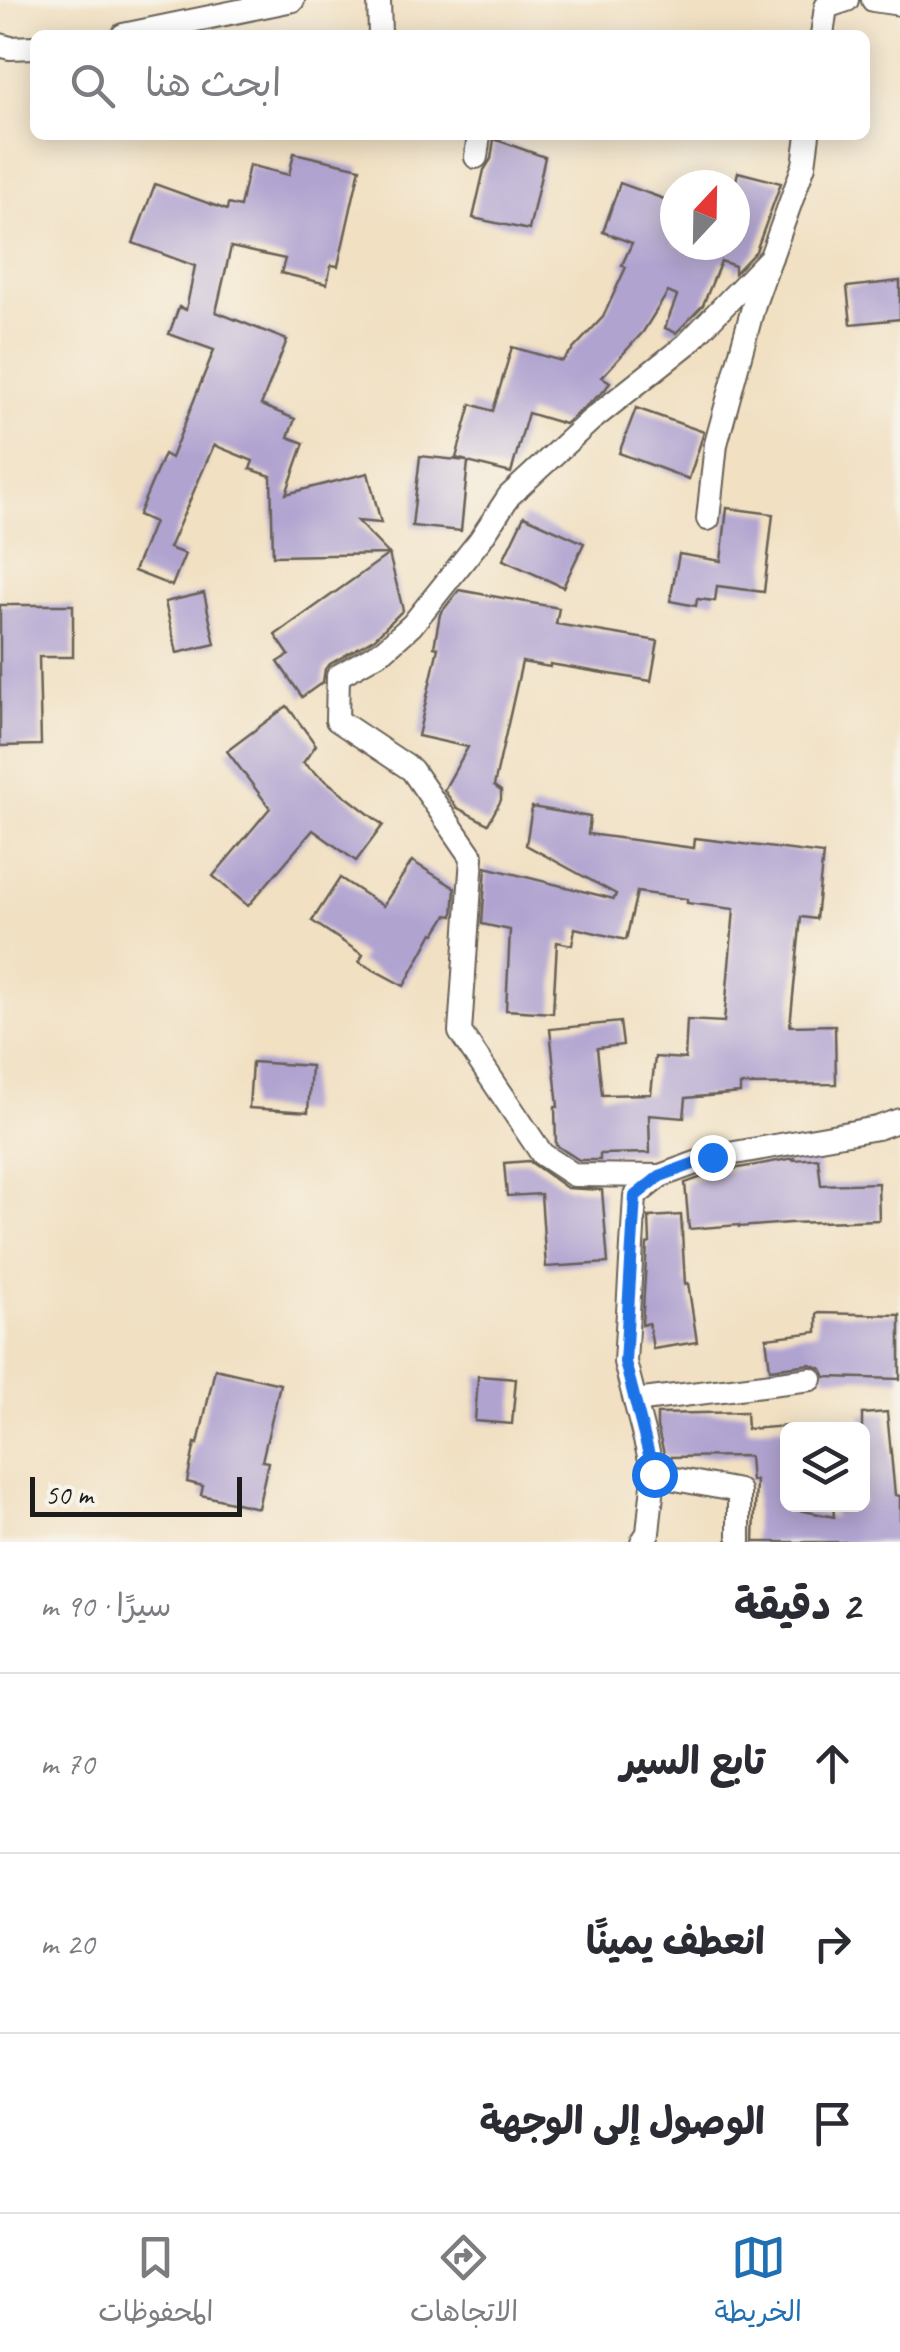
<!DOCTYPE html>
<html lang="ar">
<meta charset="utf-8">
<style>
:root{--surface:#fff;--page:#f7f7f7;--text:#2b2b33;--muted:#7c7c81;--line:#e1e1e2;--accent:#1f6fb2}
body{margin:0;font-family:Caveat,"Playpen Sans Arabic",sans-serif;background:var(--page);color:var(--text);direction:rtl}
.controls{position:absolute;right:30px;bottom:30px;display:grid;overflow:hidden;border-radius:15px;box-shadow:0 5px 25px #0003}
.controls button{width:90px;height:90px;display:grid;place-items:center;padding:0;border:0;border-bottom:2px solid var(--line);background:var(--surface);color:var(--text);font:50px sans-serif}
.compass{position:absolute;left:660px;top:170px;width:90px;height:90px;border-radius:50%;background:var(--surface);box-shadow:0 5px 25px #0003;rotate:22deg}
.scale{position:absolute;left:30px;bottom:25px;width:212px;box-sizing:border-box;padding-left:10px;border:5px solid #1c1c1c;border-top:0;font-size:28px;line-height:35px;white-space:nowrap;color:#1c1c1c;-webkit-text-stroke:8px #f7f3e8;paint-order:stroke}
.stop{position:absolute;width:30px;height:30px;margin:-22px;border:8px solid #1a73e8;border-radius:50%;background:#fff}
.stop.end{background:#1a73e8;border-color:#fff;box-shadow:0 2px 10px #0008}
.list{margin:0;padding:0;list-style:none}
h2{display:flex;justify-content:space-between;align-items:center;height:130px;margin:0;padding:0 40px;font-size:42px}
h2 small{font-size:32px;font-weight:400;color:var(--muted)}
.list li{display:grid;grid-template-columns:65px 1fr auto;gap:30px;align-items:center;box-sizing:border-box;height:180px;padding:0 40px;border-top:2px solid var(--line)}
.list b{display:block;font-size:38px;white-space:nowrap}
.list em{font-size:32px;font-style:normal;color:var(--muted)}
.icon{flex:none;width:55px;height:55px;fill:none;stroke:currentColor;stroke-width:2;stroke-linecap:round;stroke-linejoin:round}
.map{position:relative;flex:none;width:900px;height:1542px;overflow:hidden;direction:ltr}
.search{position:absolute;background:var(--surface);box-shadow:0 5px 25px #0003;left:30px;right:30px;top:30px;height:110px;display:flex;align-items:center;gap:25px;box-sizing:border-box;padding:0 35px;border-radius:15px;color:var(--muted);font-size:38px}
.sheet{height:670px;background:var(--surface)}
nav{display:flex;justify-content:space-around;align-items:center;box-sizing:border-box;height:140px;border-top:2px solid var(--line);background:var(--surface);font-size:28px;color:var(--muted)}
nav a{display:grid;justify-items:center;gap:5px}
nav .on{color:var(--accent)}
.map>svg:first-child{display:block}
</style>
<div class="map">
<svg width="900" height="1542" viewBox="0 0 900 1542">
<rect width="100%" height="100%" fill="#f7f3e8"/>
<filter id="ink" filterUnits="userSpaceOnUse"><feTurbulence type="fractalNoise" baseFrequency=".01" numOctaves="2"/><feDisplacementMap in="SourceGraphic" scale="20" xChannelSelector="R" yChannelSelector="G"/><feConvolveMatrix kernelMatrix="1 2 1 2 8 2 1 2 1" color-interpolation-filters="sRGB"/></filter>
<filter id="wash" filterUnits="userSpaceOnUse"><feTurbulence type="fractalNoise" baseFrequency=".0048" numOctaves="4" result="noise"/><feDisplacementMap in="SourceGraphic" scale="40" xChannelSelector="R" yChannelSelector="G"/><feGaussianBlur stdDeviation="2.25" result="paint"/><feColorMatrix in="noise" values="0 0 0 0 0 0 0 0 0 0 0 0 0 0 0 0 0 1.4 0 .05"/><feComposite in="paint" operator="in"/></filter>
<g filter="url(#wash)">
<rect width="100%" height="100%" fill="#f1e0c2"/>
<g id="blocks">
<g fill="#b0a3d0">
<polygon points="494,139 545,157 529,230 473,218 484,170 491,159"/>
<polygon points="294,153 360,168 338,266 331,265 327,284 281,273 285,259 231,247 216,312 287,340 261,405 295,419 288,437 304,443 286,494 368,473 381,523 357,521 389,554 273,556 271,476 250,469 253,461 214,445 169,548 185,554 172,586 134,571 154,522 138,515 164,454 171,458 214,350 169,334 179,307 186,310 195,266 133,243 155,184 227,210 228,204 240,207 249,165 289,175"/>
<polygon points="738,172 781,183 756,251 735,273 735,266 721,261 703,305 676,333 665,328 677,296 668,292 643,332 602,377 610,382 605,390 565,424 528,413 511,473 468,462 461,531 412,526 420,456 467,461 456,458 471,404 493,411 512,347 562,361 603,317 626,267 622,265 632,243 603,232 620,183 675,203 675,245 735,245 735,185"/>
<polygon points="900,281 900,319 851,324 847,287"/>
<polygon points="636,408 704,432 689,479 619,453"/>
<polygon points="727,508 773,514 764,592 717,586 715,601 697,599 696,606 670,601 679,554 721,561"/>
<polygon points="524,516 584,543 563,587 503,560"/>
<polygon points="389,554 403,610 375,638 330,664 325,669 323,682 302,697 278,662 289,655 275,635"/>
<polygon points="459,590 559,608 556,624 658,641 651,681 550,664 550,667 522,662 494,786 501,791 501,800 488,824 456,807 444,790 468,747 418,736 438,648 434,647 440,614"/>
<polygon points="204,593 215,644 177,653 165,602"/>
<polygon points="0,605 73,605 73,657 39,657 41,745 0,746"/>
<polygon points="287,706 316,745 303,763 383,825 356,861 313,830 248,906 213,876 270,808 227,751"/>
<polygon points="532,807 590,817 588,834 694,848 695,838 823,854 816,919 801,917 790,1026 835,1025 836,1084 740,1085 740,1093 686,1098 684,1118 649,1115 650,1153 600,1154 600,1160 579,1160 556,1145 555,1107 558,1107 550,1029 620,1022 623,1045 597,1048 602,1095 651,1094 655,1057 685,1059 687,1020 724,1022 734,909 687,903 687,899 637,892 626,940 575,928 572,945 557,942 553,1013 506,1010 510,930 482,924 486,867 614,899 616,894 526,845"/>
<polygon points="412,861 455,888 453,916 447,915 435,934 433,933 404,986 359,962 363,955 312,921 340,878 383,906"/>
<polygon points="252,1062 311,1066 308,1112 249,1108"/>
<polygon points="794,1158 794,1160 818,1158 821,1185 878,1183 879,1220 790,1223 739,1227 739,1225 689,1229 685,1183 716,1172"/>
<polygon points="529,1161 567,1188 602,1190 608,1263 546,1267 541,1194 507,1196 504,1163"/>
<polygon points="681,1215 685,1284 688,1283 697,1342 653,1349 649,1323 642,1325 647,1244 650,1243 649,1217"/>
<polygon points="817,1313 900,1315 900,1379 826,1377 822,1369 810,1364 770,1369 766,1338 817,1332"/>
<polygon points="215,1369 280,1384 262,1461 268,1462 258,1508 201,1495 203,1486 187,1482 195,1443 198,1444"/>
<polygon points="478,1376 516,1379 512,1424 475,1421"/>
<polygon points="746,1412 747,1429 788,1426 788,1508 834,1517 833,1504 862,1504 862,1414 887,1412 895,1495 900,1496 900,1542 754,1542 756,1480 751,1481 749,1456 665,1457 657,1427 657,1414"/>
</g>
</g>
</g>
<g filter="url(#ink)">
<use href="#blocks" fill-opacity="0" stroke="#676156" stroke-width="2.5"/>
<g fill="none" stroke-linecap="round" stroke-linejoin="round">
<g stroke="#676156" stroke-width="26">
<g id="minor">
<polyline points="379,0 380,35"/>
<polyline points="873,0 900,4"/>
<polyline points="123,35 293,0"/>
<polyline points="822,35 826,7 847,0"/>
<polyline points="0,45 10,48 35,47"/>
<polyline points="476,157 479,135"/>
<polyline points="708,519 716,444 754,304 804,165 808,135"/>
<polyline points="660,1176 574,1175 542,1154 460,1032 472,857 412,770 337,720 338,676 384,650 412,625 480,540 509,496 590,421 687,344 771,257"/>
<polyline points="635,1401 811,1379"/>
<polyline points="654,1475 739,1491 739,1542"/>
<polyline points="642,1542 648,1533 654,1475 625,1362 635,1196 660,1176 712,1157 877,1128 900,1120"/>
</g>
</g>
<use href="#minor" stroke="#fff" stroke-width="22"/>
</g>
</g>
<g fill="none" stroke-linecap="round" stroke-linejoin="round" filter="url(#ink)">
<polyline stroke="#1a73e8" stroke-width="12" points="654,1474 625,1362 635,1196 660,1176 712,1157"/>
</g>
</svg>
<div class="controls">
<button><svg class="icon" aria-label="layers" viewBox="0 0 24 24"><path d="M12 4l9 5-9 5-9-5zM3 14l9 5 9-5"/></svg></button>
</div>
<svg class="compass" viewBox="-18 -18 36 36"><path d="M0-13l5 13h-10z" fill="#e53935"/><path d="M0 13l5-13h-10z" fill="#7c7c81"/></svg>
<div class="scale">50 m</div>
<div class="stop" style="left:654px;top:1474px"></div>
<div class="stop end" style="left:712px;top:1157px"></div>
<div class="search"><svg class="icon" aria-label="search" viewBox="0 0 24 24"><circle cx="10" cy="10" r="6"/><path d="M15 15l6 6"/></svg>ابحث هنا</div>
</div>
<section class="sheet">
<h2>2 دقيقة<small>سيرًا · 90 m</small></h2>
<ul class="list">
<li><svg class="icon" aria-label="ahead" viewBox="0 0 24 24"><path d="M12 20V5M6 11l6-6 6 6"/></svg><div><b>تابع السير</b></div><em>70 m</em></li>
<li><svg class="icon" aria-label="right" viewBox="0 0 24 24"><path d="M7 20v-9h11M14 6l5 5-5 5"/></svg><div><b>انعطف يمينًا</b></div><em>20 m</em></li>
<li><svg class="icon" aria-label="arrive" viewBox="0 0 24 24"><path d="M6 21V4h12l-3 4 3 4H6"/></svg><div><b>الوصول إلى الوجهة</b></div></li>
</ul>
</section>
<nav>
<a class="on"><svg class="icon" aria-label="map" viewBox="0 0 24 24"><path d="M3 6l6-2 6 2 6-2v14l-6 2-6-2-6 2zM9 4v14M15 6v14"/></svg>الخريطة</a>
<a><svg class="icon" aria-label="directions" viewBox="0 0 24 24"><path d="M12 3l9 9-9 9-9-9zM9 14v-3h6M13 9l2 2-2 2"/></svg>الاتجاهات</a>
<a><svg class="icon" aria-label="saved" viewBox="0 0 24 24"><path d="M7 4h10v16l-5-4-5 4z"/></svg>المحفوظات</a>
</nav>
